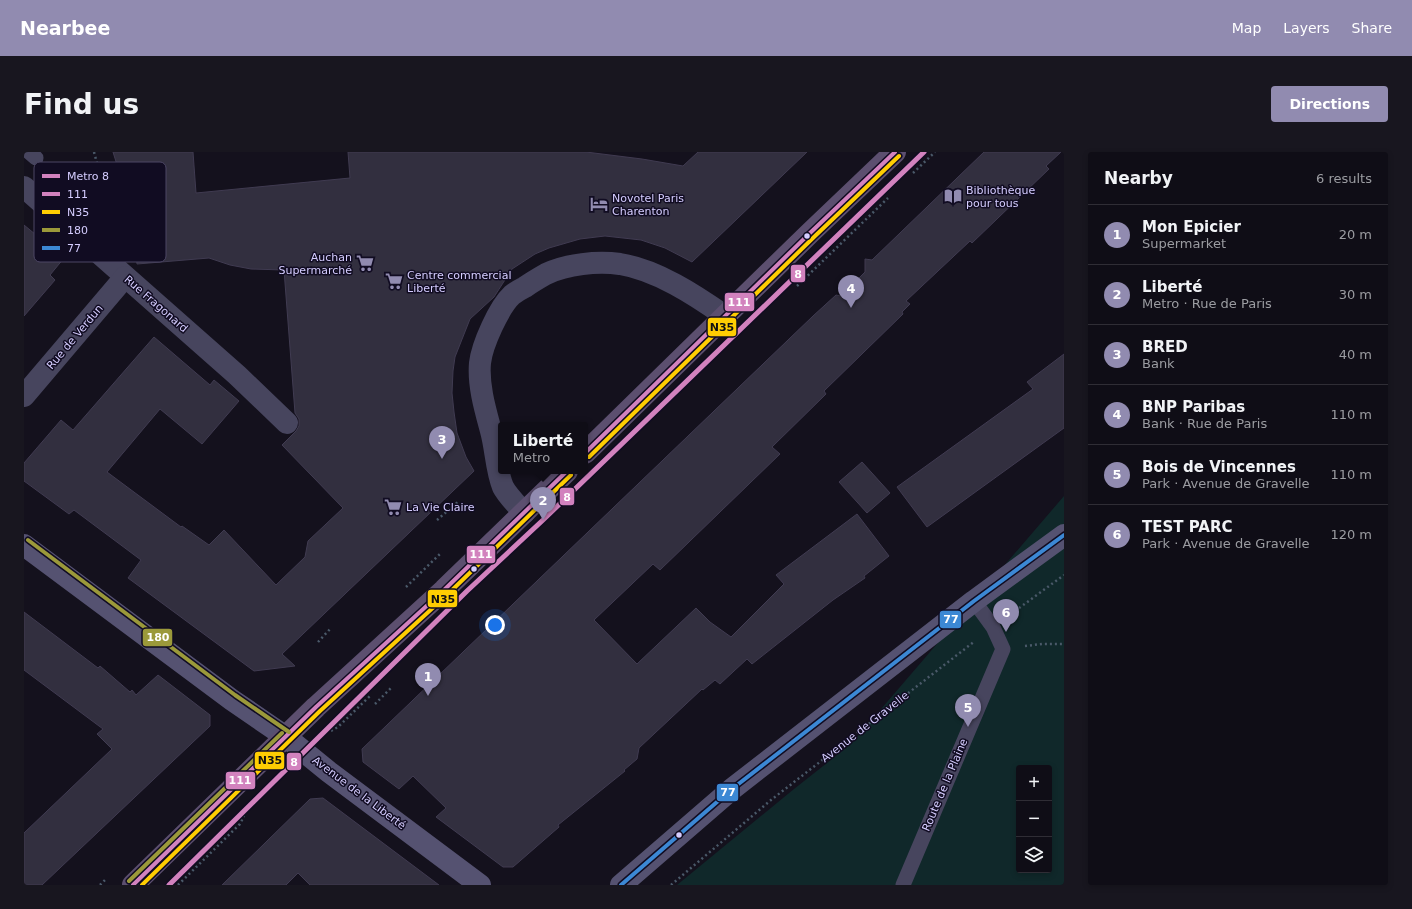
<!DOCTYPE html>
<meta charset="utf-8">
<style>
:root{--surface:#0f0d16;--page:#18161f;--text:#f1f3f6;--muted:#9b9ca1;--line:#2f2d35;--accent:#918bb0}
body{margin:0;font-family:"DejaVu Sans",sans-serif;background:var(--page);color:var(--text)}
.controls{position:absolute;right:12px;bottom:12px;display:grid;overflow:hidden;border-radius:4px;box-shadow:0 2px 6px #0003}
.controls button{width:36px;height:36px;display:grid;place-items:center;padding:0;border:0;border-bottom:1px solid var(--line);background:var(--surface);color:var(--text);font:20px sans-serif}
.you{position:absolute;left:471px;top:473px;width:14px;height:14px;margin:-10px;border:3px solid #fff;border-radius:50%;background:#1a73e8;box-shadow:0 0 0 6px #1a73e833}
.badge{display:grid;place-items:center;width:26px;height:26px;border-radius:50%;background:var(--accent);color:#fff;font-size:13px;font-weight:700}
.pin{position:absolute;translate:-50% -33px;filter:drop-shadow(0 1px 2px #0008)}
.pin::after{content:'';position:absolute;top:21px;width:14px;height:12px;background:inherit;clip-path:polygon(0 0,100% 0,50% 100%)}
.popup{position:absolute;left:474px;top:270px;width:90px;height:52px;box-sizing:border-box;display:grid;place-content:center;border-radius:4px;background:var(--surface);filter:drop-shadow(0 1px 3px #0005);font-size:13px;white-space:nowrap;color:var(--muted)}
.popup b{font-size:15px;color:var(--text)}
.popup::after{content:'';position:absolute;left:50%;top:100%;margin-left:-8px;border:8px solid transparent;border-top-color:var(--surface)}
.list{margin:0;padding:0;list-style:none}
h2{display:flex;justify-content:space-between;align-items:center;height:52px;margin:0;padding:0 16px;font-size:17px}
h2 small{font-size:13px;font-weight:400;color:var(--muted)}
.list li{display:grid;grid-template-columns:26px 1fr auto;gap:12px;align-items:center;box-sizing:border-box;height:60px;padding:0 16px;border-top:1px solid var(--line)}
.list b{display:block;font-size:15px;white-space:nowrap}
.list p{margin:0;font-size:13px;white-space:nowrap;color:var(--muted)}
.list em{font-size:13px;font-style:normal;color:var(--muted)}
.icon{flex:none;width:22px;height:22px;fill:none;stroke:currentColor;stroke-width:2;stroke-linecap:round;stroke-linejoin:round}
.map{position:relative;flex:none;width:1040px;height:733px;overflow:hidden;border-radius:4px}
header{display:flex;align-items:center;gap:24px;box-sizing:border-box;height:56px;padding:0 20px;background:var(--accent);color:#fff}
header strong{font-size:19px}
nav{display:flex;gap:22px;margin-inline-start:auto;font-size:14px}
.intro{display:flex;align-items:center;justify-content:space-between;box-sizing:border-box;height:96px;padding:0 24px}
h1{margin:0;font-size:28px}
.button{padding:10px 18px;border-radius:4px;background:var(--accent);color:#fff;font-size:14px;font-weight:700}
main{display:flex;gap:24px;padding:0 24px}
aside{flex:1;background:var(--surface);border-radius:4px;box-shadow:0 2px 6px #0003}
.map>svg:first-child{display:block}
</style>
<header>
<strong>Nearbee</strong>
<nav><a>Map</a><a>Layers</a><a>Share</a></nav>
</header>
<div class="intro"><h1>Find us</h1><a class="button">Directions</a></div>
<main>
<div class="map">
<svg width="1040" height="733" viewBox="0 0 1040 733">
<rect width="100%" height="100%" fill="#14111d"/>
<path fill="#10282a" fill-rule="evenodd" d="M 1040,344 L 1040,733 L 653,733 L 770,637 L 827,592 ZM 995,616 L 1025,616 L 1025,718 L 995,718 Z"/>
<g fill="#322f3f" stroke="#403b51">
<polygon points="89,0 169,0 172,41 326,26 324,0 562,0 618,7 659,14 674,0 783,0 668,110 641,96 617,88 581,84 556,87 525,96 511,102 488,117 470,145 446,167 431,205 429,219 428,241 430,260 433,281 442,305 450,319 258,502 271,514 230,519 104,426 117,408 50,358 45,362 0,329 0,311 37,268 49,278 130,185 186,233 190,228 215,249 178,292 136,257 83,320 157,375 158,374 185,393 200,378 252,433 281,405 284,389 319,356 258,293 272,279 275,274 275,267 271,261 260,118 227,117 206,113 185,106 113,112 106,40 94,16"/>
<polygon points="960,0 1037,0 1022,14 1025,17 948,91 946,89 882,149 886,152 878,160 879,162 800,239 802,242 748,295 756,302 636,418 629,412 570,468 613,512 672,456 686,470 707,485 760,432 752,423 833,362 865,404 840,424 841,426 809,448 728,512 723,507 696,532 691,528 679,538 678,537 615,596 613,607 600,618 601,619 534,673 535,675 489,715 479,715 412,665 422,656 389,624 375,637 339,610 338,597 789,164 812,143 817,144 841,120 841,107 848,108"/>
<polygon points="48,13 79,17 60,42 52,45 44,44 38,39 34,31 35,23 40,16"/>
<polygon points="0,73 40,106 26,123 31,128 0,164"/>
<polygon points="1040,202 1040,276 903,375 873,335 1009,237 1003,230"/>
<polygon points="838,310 866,341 843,361 815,330"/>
<polygon points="0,460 74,516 76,514 106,540 108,538 112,543 134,523 186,563 186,574 18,733 0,733 0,681 88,597 73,582 79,577 0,518"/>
<polygon points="299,646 415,733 286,733 274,721 262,733 198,733 286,647"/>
</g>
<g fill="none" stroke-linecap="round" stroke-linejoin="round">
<g stroke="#4a5969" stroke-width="2.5" stroke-dasharray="2 3" stroke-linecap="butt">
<polyline points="70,0 91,79"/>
<polyline points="889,21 911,0"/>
<polyline points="773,134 864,46"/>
<polyline points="413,368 435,349"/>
<polyline points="382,435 417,401"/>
<polyline points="987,462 1040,423"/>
<polyline points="294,490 307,476"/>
<polyline points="1001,494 1018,492 1040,492"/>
<polyline points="351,552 367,536"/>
<polyline points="307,579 314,575 347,543"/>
<polyline points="76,733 83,726"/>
<polyline points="154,733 216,672 220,664"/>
<polyline points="647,733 747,648 951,489"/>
</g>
<g stroke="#47455e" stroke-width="15">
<polyline points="5,0 12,6"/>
<polyline points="879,733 979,497 969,475 950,449"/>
</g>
<g stroke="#47455e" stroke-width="22">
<polyline points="0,35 213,223 263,271"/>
<polyline points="0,244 101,125"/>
<path d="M 500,361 C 494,354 483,343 479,335 C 472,318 472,297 467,279 C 461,257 454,233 456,211 C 458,193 475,155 488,143 C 492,140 497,137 501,135 C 508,130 515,126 522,122 C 543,112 573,109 596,112 C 633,118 671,143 701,164"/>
</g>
<g stroke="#555271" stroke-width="22">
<polyline points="0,393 208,548 262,585 305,620 456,733"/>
<polyline points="597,733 708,637 950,449 1040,383"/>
</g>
<g stroke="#5c4f6f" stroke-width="22">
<polyline points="561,301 786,81 871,0"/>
<polyline points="109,733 292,555 420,438 543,319"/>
</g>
<g stroke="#110c22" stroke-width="7">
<g id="bus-1">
<polyline points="561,301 786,81 871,0"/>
<polyline points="109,733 292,555 420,438 543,319"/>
</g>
</g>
<g stroke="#110c22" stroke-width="7">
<g id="bus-2">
<polyline points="565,305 790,85 875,4"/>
<polyline points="118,733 296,559 424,442 547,323"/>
</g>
</g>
<g stroke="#110c22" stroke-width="7">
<g id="bus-3">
<polyline points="4,388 211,543 265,580"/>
<polyline points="105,729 258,581"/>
</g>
</g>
<g stroke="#110c22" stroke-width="7">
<polyline id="bus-4" points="597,733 708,637 950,449 1040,383"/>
</g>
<use href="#bus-1" stroke="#d282be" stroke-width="4"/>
<use href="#bus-2" stroke="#ffcd02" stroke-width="4"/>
<use href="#bus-3" stroke="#9b993a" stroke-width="4"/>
<use href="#bus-4" stroke="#3c88d4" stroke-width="4"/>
<g stroke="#110c22" stroke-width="8">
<polyline id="metro-1" points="145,733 443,439 519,368 900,0"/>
</g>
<use href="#metro-1" stroke="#d282be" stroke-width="5"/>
</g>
<defs>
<g id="library-bare" transform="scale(1.38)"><path d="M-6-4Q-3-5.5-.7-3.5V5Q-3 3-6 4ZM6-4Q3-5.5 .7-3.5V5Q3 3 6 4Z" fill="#918bb0" stroke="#110c22" stroke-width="2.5" paint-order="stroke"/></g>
<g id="hotel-bare" transform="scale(1.38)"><path d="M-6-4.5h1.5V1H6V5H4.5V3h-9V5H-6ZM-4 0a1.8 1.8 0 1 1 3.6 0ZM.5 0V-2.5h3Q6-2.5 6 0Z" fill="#918bb0" stroke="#110c22" stroke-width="2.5" paint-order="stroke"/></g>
<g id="supermarket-bare" transform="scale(1.38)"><path d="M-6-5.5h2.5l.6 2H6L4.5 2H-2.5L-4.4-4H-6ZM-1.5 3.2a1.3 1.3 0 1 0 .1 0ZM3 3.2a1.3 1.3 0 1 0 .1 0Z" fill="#918bb0" stroke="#110c22" stroke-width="2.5" paint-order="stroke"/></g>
</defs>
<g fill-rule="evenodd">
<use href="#library-bare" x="929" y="44"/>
<use href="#hotel-bare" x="575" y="52"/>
<use href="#supermarket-bare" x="341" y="111"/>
<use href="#supermarket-bare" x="370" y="129"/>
<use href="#supermarket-bare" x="369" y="355"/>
</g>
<g fill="#d5cdff" stroke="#110c22" stroke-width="1.5">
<circle cx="783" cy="84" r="3.5"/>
<circle cx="450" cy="417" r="3.5"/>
<circle cx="655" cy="683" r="3.5"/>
</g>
<g text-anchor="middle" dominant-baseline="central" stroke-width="3" stroke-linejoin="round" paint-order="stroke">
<g font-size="11" fill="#d5cdff" stroke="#110c22" text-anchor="start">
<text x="942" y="38">Bibliothèque<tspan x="942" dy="13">pour tous</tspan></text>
<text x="588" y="46">Novotel Paris<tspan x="588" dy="13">Charenton</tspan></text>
<text x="328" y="105" text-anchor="end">Auchan<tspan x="328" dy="13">Supermarché</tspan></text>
<text x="383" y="123">Centre commercial<tspan x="383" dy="13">Liberté</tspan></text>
<text x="382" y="355">La Vie Claire</text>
</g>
<g font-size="11" fill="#d5cdff" stroke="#110c22">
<text transform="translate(132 152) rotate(41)">Rue Fragonard</text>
<text transform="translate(51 185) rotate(-50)">Rue de Verdun</text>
<text transform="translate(841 575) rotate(-38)">Avenue de Gravelle</text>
<text transform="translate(921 633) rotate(-67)">Route de la Plaine</text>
<text transform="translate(335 641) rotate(37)">Avenue de la Liberté</text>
</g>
</g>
<rect x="10" y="10" width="132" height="100" rx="6" fill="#110c22" stroke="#4c4664" stroke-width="1"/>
<rect x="18" y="22" width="18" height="4" fill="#d282be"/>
<rect x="18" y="40" width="18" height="4" fill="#d282be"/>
<rect x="18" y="58" width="18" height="4" fill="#ffcd02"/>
<rect x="18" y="76" width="18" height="4" fill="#9b993a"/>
<rect x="18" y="94" width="18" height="4" fill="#3c88d4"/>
<g font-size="11" fill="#d5cdff">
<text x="43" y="28">Metro 8</text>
<text x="43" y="46">111</text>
<text x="43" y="64">N35</text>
<text x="43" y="82">180</text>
<text x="43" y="100">77</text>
</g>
<g stroke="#110c22" stroke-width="1.5">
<rect x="766" y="112" width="16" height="19" rx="4" fill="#d282be"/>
<rect x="700" y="140" width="31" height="20" rx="4" fill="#d282be"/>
<rect x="683" y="165" width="30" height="20" rx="4" fill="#ffcd02"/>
<rect x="535" y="335" width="16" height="19" rx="4" fill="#d282be"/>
<rect x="442" y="393" width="30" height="19" rx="4" fill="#d282be"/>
<rect x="403" y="437" width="31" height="19" rx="4" fill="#ffcd02"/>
<rect x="915" y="458" width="23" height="19" rx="4" fill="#3c88d4"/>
<rect x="118" y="476" width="31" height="19" rx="4" fill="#9b993a"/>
<rect x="230" y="599" width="31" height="19" rx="4" fill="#ffcd02"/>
<rect x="262" y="600" width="16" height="19" rx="4" fill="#d282be"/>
<rect x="201" y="619" width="31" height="19" rx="4" fill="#d282be"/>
<rect x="692" y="631" width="23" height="19" rx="4" fill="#3c88d4"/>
</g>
<g font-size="11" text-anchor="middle" font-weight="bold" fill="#fff">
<text x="774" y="126">8</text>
<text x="715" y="154">111</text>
<text x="543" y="349">8</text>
<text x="457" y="406">111</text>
<text x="927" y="471">77</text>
<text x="134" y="489">180</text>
<text x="270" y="614">8</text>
<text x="216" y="632">111</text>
<text x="704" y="644">77</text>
</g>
<g font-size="11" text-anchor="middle" font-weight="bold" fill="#111">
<text x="698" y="179">N35</text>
<text x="419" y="451">N35</text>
<text x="246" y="612">N35</text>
</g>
</svg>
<div class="controls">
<button>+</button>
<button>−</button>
<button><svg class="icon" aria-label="layers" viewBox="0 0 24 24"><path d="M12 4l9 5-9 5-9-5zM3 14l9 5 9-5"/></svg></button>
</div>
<div class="you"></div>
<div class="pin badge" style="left:404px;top:544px">1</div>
<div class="pin badge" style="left:519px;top:368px">2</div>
<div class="popup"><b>Liberté</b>Metro</div>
<div class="pin badge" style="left:418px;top:307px">3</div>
<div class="pin badge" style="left:827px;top:156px">4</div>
<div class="pin badge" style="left:944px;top:575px">5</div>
<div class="pin badge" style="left:982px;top:480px">6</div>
</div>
<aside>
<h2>Nearby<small>6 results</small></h2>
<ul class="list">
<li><span class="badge">1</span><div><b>Mon Epicier</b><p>Supermarket</p></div><em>20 m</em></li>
<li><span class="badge">2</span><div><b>Liberté</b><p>Metro · Rue de Paris</p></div><em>30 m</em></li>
<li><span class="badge">3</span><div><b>BRED</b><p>Bank</p></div><em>40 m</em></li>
<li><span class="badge">4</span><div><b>BNP Paribas</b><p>Bank · Rue de Paris</p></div><em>110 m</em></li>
<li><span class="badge">5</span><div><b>Bois de Vincennes</b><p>Park · Avenue de Gravelle</p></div><em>110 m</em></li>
<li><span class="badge">6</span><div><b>TEST PARC</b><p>Park · Avenue de Gravelle</p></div><em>120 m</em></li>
</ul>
</aside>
</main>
